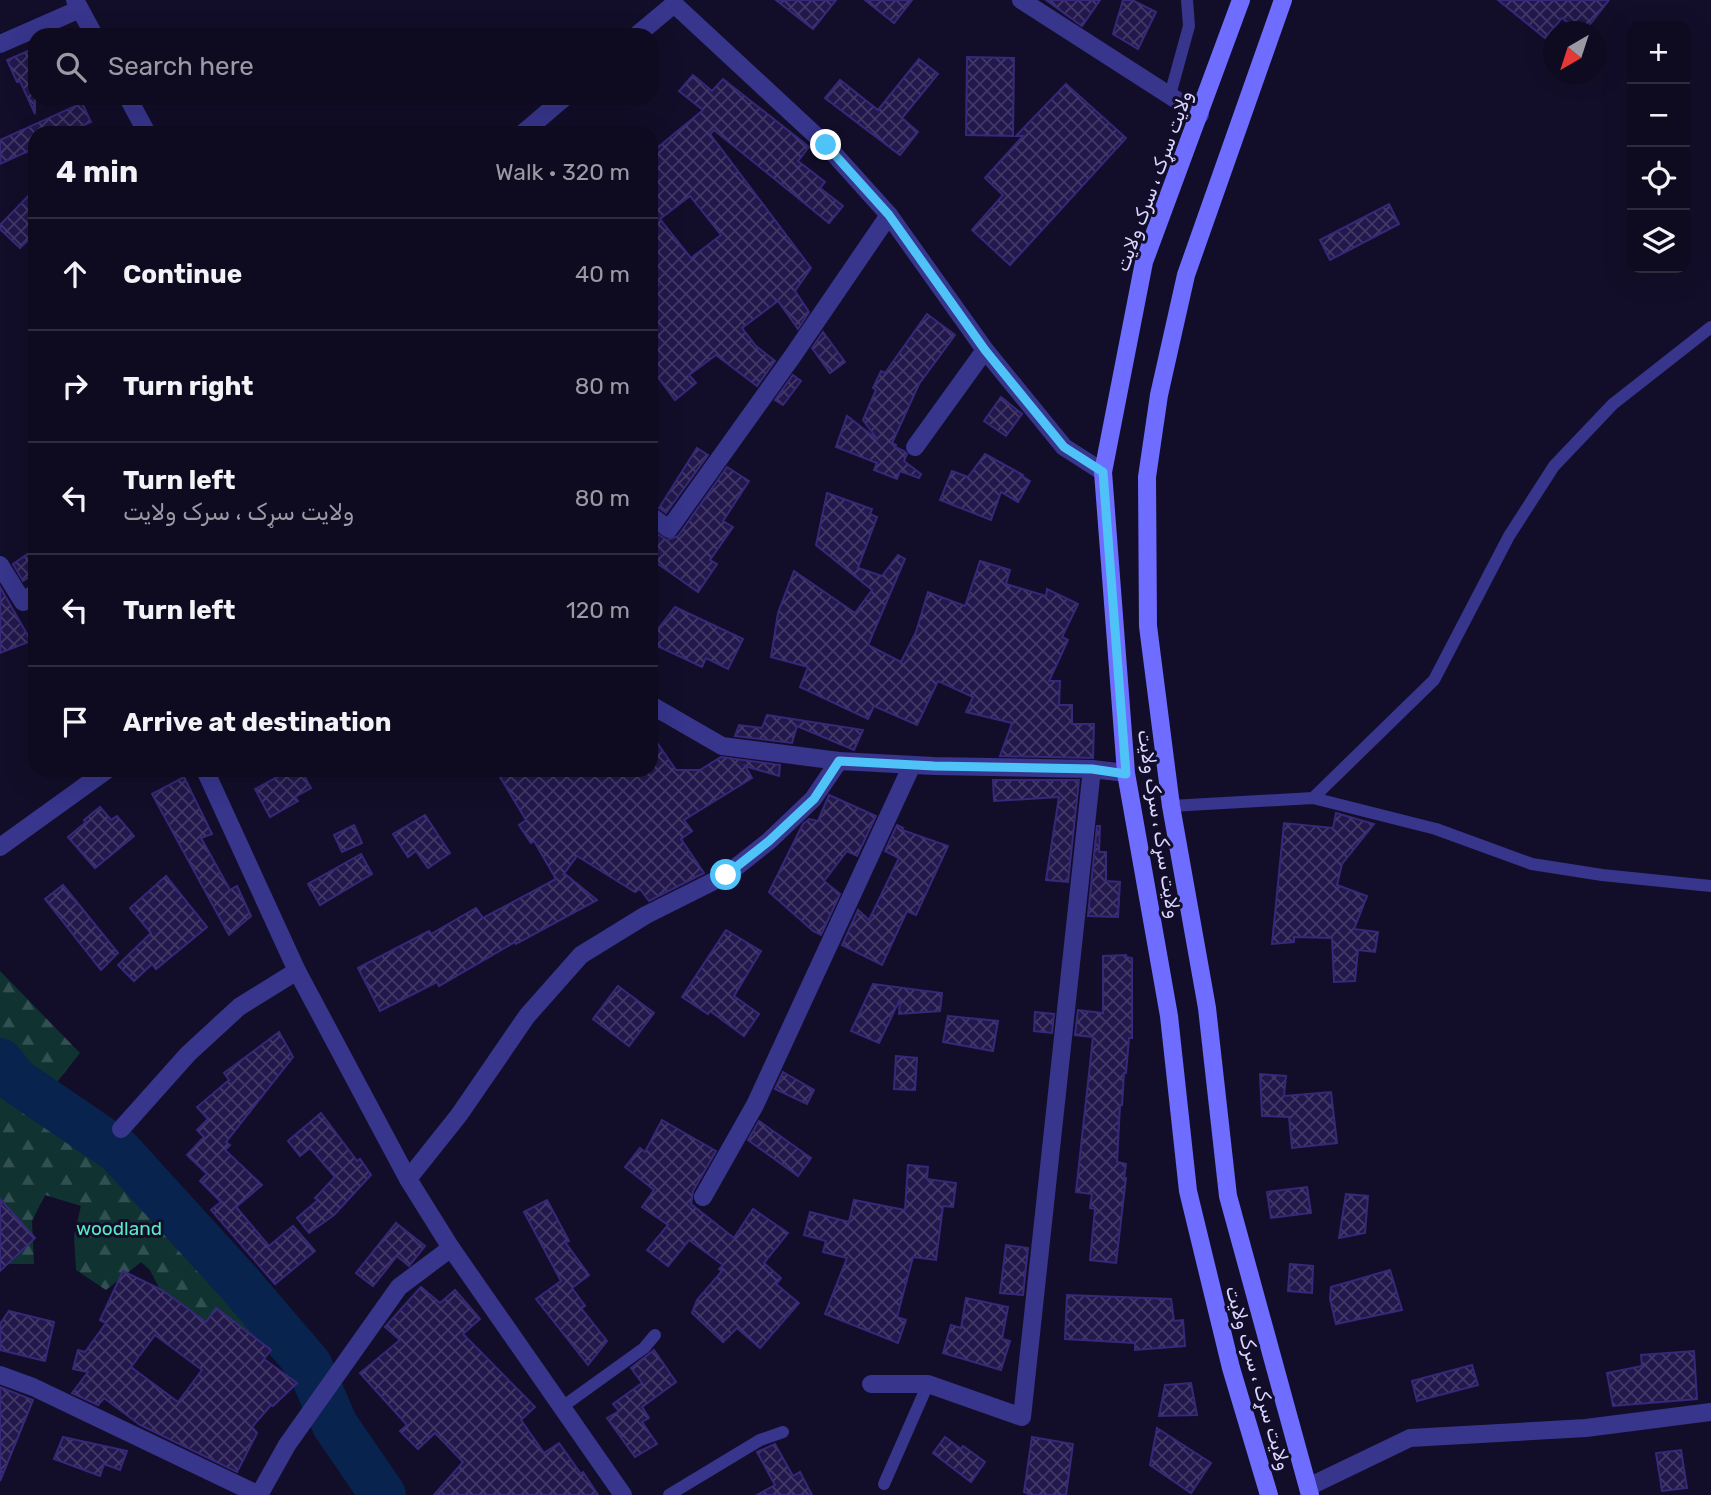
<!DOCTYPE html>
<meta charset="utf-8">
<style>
:root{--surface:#0e0a1f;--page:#1c182c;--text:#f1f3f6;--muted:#9b9aa4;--line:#2e2b3d}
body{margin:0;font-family:Rubik,Vazirmatn,sans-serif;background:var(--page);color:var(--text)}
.controls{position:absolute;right:21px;top:21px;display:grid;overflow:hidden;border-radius:14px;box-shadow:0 7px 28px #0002}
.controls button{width:63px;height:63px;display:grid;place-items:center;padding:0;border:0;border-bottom:2px solid var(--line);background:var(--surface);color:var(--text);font:35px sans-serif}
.compass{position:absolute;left:1543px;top:21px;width:63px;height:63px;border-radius:50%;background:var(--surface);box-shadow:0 7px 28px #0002;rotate:219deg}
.stop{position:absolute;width:21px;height:21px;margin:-16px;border:5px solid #4fc3f7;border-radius:50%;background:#fff}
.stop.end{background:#4fc3f7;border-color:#fff;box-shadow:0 2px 7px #0008}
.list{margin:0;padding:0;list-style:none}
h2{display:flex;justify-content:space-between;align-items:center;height:91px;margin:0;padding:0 28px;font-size:30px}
h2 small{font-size:23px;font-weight:400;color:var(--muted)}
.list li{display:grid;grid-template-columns:46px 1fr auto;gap:21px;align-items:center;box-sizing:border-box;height:112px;padding:0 28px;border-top:2px solid var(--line)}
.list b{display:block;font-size:26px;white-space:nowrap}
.list p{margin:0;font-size:23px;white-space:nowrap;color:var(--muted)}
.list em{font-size:23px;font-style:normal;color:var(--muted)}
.icon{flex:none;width:38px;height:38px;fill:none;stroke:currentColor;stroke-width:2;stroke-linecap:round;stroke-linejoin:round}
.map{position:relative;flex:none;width:1711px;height:1495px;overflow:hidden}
.search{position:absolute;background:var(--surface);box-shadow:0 7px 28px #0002;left:28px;top:28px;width:630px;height:77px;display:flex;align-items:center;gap:18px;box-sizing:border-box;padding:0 24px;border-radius:21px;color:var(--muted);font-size:26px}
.panel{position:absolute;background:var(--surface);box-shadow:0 7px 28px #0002;left:28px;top:126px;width:630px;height:651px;border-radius:21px}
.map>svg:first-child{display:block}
</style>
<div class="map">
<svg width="1711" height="1495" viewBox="0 0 1711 1495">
<defs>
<pattern id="forest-firs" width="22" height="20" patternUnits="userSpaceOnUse" patternTransform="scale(1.75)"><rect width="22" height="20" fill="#103332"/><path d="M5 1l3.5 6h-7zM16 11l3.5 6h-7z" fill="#325051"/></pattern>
<pattern id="building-cross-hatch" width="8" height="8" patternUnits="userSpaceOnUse" patternTransform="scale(1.75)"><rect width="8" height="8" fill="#22184c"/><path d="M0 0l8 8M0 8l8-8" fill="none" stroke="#423967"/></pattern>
</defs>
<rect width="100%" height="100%" fill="#120e29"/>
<g fill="url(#forest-firs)">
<polygon points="0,971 80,1053 46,1096 17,1075 0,1058"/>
<polygon points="0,1066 18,1087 106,1159 141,1194 156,1199 208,1268 237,1286 268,1324 255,1359 160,1290 150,1270 141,1262 106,1290 76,1270 74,1236 81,1206 45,1195 32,1221 34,1264 10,1264 0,1255"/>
</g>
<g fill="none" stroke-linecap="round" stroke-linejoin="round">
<polyline stroke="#08234e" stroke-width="46" points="0,1061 15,1080 119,1151 239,1283 309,1365 335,1425 383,1495"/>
</g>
<g fill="url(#building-cross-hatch)" stroke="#372879" stroke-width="2" fill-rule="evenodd">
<polygon points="776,0 836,0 813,29"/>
<polygon points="865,0 912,0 894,23"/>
<polygon points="1046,0 1100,0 1082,26"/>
<polygon points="1123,0 1132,0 1156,12 1138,49 1113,34"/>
<polygon points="1498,0 1609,0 1584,32 1579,32 1562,18 1545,38"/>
<polygon points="35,48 35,114 20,81 17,82 7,60"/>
<polygon points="967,57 1014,58 1013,136 966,135"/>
<polygon points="919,59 938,74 902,118 918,132 900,155 825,98 840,80 878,110"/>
<path d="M 693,75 L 712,91 L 723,79 L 809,147 L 798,161 L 825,182 L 820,188 L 843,206 L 829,223 L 714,130 L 710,134 L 811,268 L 795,291 L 809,312 L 798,329 L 778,301 L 742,328 L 756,346 L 775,361 L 757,386 L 716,355 L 689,375 L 696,383 L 675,400 L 651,368 L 651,291 L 659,285 L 651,275 L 651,153 L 703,110 L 679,91 ZM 690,196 L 721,235 L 691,258 L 660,219 Z"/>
<polygon points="1066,84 1126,138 1010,265 972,230 1003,195 985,178 1023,136 1016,136"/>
<polygon points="82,103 91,122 65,133 35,133 35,148 0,164 0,140"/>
<polygon points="35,189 35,233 20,248 0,229 0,225"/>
<polygon points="1389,204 1399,224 1330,260 1320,240"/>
<polygon points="927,314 955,335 919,384 892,443 896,445 895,447 904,451 907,454 904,461 921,474 919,478 900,471 897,479 874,470 877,463 836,447 847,416 878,440 863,420 876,390 873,388 881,371 885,373"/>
<polygon points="823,332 845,362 830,373 812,348"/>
<polygon points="793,375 801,381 783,405 775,400"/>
<polygon points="1001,397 1022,414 1006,436 984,421"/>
<polygon points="697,448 708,455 666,513 659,508"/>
<polygon points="985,454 1023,475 1022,476 1030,481 1018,502 1001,492 991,520 940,500 952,471 968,477"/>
<polygon points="727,467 749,481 723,521 733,527 710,560 717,564 698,592 651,559 651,530 667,540 678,536"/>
<polygon points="827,493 872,509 870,514 877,517 858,568 882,576 898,555 905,559 868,645 901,662 916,632 928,592 965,606 980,561 1010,570 1006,584 1046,596 1047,589 1078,604 1062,637 1068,640 1049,681 1060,681 1059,705 1072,705 1072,724 1094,724 1093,758 1000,756 1012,723 966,712 973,697 938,681 917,725 874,706 868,719 800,687 808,667 771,657 778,613 794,571 855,613 872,590 816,545"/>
<polygon points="35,549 35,573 23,581 13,564"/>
<polygon points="0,587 31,641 0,653"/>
<polygon points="675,607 743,639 728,669 706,658 702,667 651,643 651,638"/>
<polygon points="767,715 863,730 854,750 797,726 792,743 735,736 739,725 762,728"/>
<polygon points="651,734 676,770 700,770 721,757 780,765 779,776 745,766 752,778 684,820 692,831 681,839 704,873 649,901 640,889 635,892 577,856 563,875 565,874 597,900 516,944 515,942 439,986 437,982 380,1011 358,968 429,931 431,934 476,908 483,918 556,879 534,841 531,843 519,825 526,820 500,777 512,770 651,770"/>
<polygon points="290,770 301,770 311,788 295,797 298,801 270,817 255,789"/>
<polygon points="184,777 212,834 201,838 230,890 237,886 251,916 229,935 152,794"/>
<polygon points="993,780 1079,780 1068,882 1046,880 1059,797 994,801"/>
<polygon points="829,795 876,816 857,856 847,851 824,881 840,894 821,935 813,931 769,892 803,824 809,819 818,821"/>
<polygon points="100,807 111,820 117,816 134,836 95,868 68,837 86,822 84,820"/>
<polygon points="1336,813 1374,824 1342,864 1337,885 1367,896 1354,929 1378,932 1375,952 1358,950 1355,981 1334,982 1332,938 1294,937 1294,942 1272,944 1284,823 1333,828"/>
<polygon points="425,815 450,853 428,868 416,851 408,857 393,834"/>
<polygon points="354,825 362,843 342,852 334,835"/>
<polygon points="897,825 903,828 902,830 948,846 916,915 907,911 882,965 842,945 858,910 869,920 899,858 885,851"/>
<polygon points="1097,826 1100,826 1099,852 1106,852 1106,881 1120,882 1118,917 1088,916"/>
<polygon points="361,854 372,874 320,905 308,884"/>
<polygon points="166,876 207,927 156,969 152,964 134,981 118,965 151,933 130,908"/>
<polygon points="63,885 118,953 101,970 45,899"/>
<polygon points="726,930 761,951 734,996 759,1014 744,1036 710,1011 708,1014 682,997"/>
<polygon points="1126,955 1126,957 1132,958 1132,1038 1129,1038 1126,1073 1124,1073 1122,1105 1120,1105 1117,1162 1126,1164 1124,1178 1126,1178 1116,1263 1090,1260 1095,1209 1090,1208 1092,1194 1076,1192 1093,1037 1075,1035 1078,1010 1103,1013 1103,956"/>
<polygon points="873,984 942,993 940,1011 899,1014 900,999 879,1043 851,1031"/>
<polygon points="618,986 654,1013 629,1046 593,1019"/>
<polygon points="1035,1012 1054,1014 1052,1033 1034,1031"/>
<polygon points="948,1016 998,1021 993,1051 943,1042"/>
<polygon points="279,1032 293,1057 226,1142 230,1145 225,1150 262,1185 236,1207 269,1246 293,1226 315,1251 275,1284 211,1210 221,1202 200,1181 207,1174 187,1155 204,1137 197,1130 208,1119 197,1107 229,1080 224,1073"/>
<polygon points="896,1056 917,1058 915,1090 894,1089"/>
<polygon points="783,1072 814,1090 807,1104 775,1089"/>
<polygon points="1260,1074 1286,1076 1284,1096 1331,1092 1337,1143 1292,1148 1289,1117 1262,1116"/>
<polygon points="321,1113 357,1161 360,1159 371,1175 334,1215 309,1233 297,1218 318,1200 315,1198 335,1177 310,1148 300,1156 288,1141"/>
<polygon points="662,1120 716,1151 693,1191 691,1204 734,1238 753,1209 788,1233 764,1263 781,1278 776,1284 799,1303 760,1348 737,1328 723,1342 692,1313 697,1300 722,1271 719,1269 723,1265 689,1240 668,1266 647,1250 668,1225 642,1207 654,1190 625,1167 640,1148 645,1152"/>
<polygon points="759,1121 811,1158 798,1176 748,1140"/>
<polygon points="908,1165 928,1167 927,1179 956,1183 953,1207 943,1206 936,1260 913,1257 897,1317 906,1320 898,1343 825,1314 847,1258 823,1252 826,1241 804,1235 810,1212 849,1222 854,1200 905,1210"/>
<polygon points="1307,1187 1311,1213 1271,1218 1267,1192"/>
<polygon points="1346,1194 1368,1196 1365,1233 1339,1238"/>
<polygon points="0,1199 35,1238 0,1271"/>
<polygon points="547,1200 569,1241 565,1242 589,1275 572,1288 585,1306 581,1308 607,1341 588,1365 536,1299 561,1281 524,1212"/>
<polygon points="396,1223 425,1246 409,1266 397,1256 373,1286 356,1273"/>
<polygon points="1006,1245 1028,1248 1023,1295 1000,1293"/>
<polygon points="1290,1264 1313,1266 1312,1293 1288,1291"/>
<polygon points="1390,1270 1402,1310 1336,1324 1330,1299 1331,1287"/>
<path d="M 123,1271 L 162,1290 L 206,1322 L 216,1308 L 271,1350 L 264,1359 L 297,1383 L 273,1406 L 271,1405 L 252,1427 L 257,1433 L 237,1472 L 140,1425 L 104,1398 L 98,1405 L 72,1393 L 88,1372 L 73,1369 L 78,1350 L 85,1352 L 106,1323 L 100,1320 ZM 155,1335 L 202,1370 L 178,1402 L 131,1367 Z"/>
<polygon points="421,1287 440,1303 455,1290 480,1319 463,1334 535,1407 521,1420 544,1453 559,1443 581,1474 583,1472 598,1495 434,1495 463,1462 435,1433 418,1449 400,1431 407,1425 360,1373 400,1340 385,1327"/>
<polygon points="1067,1295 1171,1299 1174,1321 1183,1320 1185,1346 1135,1350 1135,1343 1065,1339"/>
<polygon points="966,1298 1008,1307 1002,1339 1010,1341 1001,1370 943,1353 951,1325 961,1328"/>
<polygon points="9,1311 54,1322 45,1361 0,1350 0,1324"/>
<polygon points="654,1350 676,1382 642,1407 649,1418 642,1422 657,1444 635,1457 607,1418 619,1411 613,1404 642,1383 631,1368"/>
<polygon points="1694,1351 1697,1399 1613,1406 1607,1373 1642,1366 1641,1355"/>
<polygon points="1472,1365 1478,1385 1417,1401 1412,1381"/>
<polygon points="1191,1383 1197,1415 1159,1416 1165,1385"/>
<polygon points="0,1387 33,1400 0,1481"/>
<polygon points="1157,1428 1211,1463 1191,1493 1150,1465"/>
<polygon points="63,1437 127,1451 120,1470 104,1464 100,1476 54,1459"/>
<polygon points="945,1437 961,1449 963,1446 985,1462 971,1482 933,1453"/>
<polygon points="1032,1437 1073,1444 1066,1495 1031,1495 1024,1492"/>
<polygon points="775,1444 793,1476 800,1472 812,1495 757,1495 775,1485 757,1452"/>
<polygon points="1681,1450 1687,1488 1662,1491 1656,1453"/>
</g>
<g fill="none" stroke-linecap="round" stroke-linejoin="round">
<g stroke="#37358c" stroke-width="12">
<polyline points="1170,95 1189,26 1187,0"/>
<polyline points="1313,798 1434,680 1509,536 1554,466 1613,404 1711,327"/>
<polyline points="1171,806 1313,798 1436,829 1532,864 1602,875 1711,886"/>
<polyline points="562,1407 644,1348 655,1335"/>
<polyline points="884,1484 928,1384"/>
<polyline points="669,1495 760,1440 783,1432"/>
</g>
<g stroke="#37358c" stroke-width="18">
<polyline points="75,0 94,35"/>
<polyline points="1021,0 1200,115"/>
<polyline points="637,35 674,4 826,145 889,215 985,350 1064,447 1103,472"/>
<polyline points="0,44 80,9"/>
<polyline points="128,98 147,133"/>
<polyline points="523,133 564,98"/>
<polyline points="915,447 985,350"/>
<polyline points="651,516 669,529 792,357 889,215"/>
<polyline points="0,565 23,602 35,593"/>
<polyline points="651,705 722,746 839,761 934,766 1092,769 1126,773"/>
<polyline points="205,770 297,971 408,1179 451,1248 623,1495"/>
<polyline points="0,847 107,770"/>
<polyline points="121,1129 188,1054 239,1007 297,971"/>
<polyline points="408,1179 459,1115 527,1016 581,955 646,915 726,875 769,841 813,799 839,761"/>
<polyline points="703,1197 755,1105 912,765"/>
<polyline points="0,1375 33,1387 259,1495"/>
<polyline points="871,1384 928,1384 1022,1417 1092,769"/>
<polyline points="1308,1487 1410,1438 1586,1428 1711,1412"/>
<polyline points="259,1495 287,1445 399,1287 451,1248"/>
</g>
<g stroke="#6e6dff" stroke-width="18">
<polyline points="1241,0 1144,262 1103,472 1126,773 1169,1016 1188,1191 1231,1368 1269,1495"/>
<polyline points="1283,0 1186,275 1159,395 1147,477 1148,626 1171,806 1207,1008 1228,1196 1310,1495"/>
</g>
</g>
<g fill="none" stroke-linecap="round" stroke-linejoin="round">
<polyline stroke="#4fc3f7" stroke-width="9" points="726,875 769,841 814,799 839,761 934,766 1092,769 1126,774 1103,472 1064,447 985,350 889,215 826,145"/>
</g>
<g text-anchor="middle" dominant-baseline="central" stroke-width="6" stroke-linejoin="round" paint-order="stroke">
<g font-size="19" fill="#dad6ff" stroke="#120e29">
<text transform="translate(1154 181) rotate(-70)">ولایت سړک ، سرک ولایت</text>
<text transform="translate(1159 824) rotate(81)">ولایت سړک ، سرک ولایت</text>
<text transform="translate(1258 1378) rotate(74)">ولایت سړک ، سرک ولایت</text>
</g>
<g font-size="19" fill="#57eac3" stroke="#120e29">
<text x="119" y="1228">woodland</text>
</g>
</g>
</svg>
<div class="controls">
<button>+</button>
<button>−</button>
<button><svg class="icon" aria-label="locate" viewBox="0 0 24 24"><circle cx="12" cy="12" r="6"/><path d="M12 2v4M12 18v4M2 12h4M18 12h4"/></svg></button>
<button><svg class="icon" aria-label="layers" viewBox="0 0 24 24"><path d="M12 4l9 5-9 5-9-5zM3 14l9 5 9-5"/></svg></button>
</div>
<svg class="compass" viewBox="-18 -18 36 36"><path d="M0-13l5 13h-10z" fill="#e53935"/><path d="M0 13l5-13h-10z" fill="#9b9aa4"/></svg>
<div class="stop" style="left:726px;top:875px"></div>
<div class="stop end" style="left:826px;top:145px"></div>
<div class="search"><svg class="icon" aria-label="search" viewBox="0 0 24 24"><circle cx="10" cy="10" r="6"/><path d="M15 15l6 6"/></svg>Search here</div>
<section class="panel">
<h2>4 min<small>Walk · 320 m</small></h2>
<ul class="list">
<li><svg class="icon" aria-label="ahead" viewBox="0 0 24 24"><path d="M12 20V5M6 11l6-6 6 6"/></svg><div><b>Continue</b></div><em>40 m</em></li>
<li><svg class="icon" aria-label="right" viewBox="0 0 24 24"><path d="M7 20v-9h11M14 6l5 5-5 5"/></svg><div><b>Turn right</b></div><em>80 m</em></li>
<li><svg class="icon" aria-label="left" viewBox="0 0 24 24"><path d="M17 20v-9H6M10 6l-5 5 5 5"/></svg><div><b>Turn left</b><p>ولایت سړک ، سرک ولایت</p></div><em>80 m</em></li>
<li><svg class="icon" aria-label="left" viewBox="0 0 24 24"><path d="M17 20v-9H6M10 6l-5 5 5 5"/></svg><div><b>Turn left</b></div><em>120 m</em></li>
<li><svg class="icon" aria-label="arrive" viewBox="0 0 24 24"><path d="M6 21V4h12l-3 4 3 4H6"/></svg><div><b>Arrive at destination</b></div></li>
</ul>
</section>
</div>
